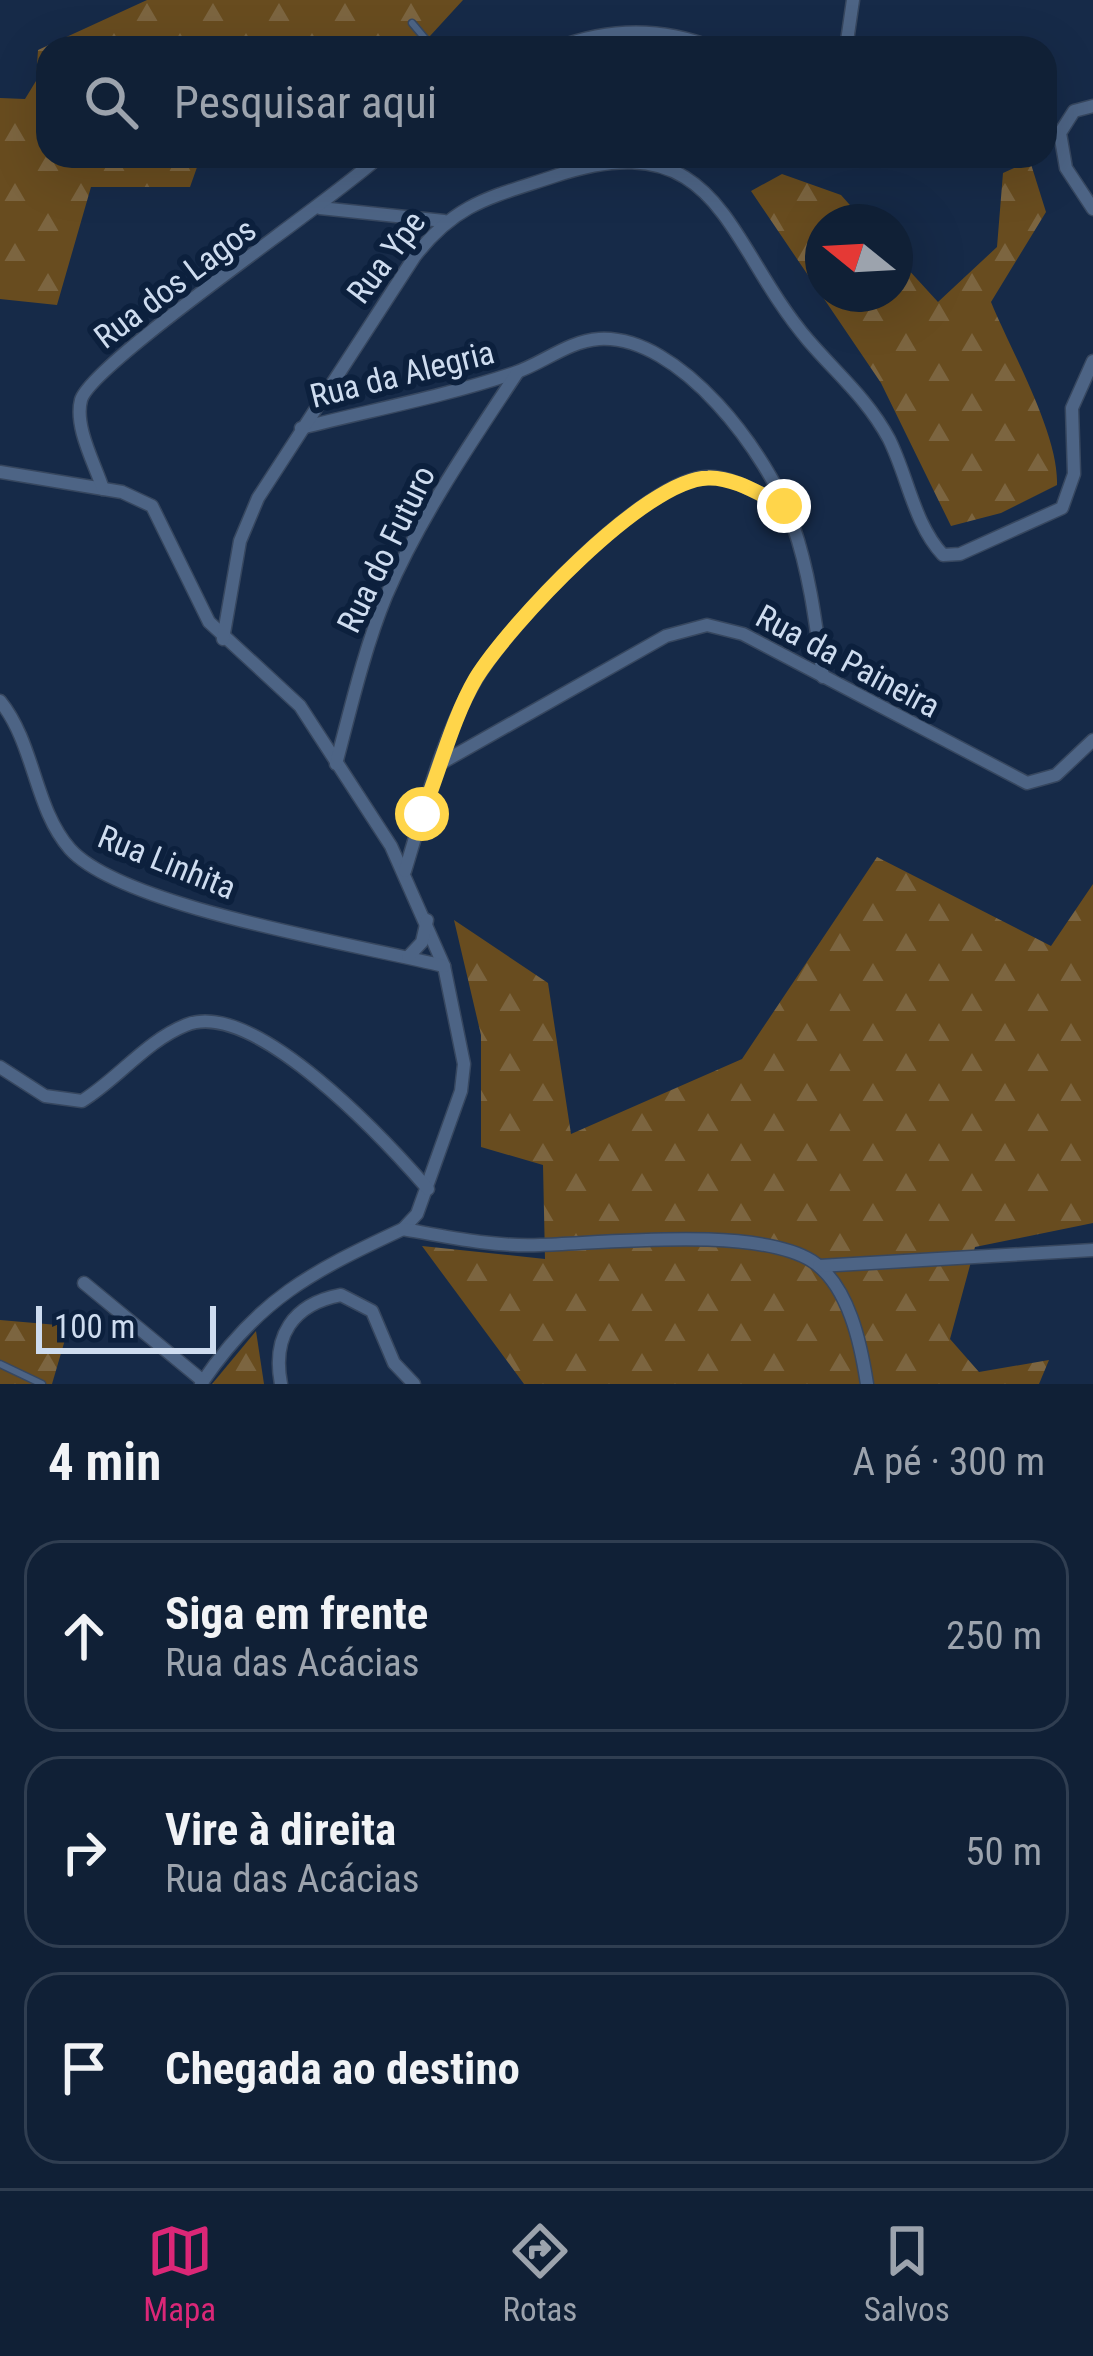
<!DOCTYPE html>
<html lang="pt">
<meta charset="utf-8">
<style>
:root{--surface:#102036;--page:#19283e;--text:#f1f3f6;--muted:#9ca3ad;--line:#303e51;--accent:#db2777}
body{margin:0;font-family:"Roboto Condensed",sans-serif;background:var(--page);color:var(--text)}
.compass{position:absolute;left:805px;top:204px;width:108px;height:108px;border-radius:50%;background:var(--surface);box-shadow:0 12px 48px #0002;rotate:288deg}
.scale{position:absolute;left:36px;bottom:30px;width:180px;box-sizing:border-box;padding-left:12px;border:6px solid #cedcef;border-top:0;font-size:33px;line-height:42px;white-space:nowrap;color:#cedcef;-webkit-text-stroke:9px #0c203d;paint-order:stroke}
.stop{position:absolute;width:36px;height:36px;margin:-27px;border:9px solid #ffd54a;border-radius:50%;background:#fff}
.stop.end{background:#ffd54a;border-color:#fff;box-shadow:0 3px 12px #0008}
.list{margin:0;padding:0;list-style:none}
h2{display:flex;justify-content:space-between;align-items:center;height:156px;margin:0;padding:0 48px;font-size:51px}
h2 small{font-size:39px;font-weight:400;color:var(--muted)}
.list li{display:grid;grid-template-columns:78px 1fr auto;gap:36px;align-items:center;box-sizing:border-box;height:192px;margin:0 24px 24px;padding:0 24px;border:3px solid var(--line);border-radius:36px}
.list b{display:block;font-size:45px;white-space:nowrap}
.list p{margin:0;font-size:39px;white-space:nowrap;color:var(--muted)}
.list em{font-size:39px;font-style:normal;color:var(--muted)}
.icon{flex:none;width:66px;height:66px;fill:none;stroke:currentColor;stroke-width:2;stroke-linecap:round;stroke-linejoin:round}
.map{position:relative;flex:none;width:1093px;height:1384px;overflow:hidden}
.search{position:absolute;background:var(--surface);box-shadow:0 12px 48px #0002;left:36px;right:36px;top:36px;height:132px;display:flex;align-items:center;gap:30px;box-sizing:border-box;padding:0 42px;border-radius:36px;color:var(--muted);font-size:45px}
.sheet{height:804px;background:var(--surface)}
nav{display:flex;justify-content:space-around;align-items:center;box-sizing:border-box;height:168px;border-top:3px solid var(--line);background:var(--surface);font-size:33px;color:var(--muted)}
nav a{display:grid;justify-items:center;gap:6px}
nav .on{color:var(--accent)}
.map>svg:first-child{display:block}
</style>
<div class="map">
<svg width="1093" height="1384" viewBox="0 0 1093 1384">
<defs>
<pattern id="forest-firs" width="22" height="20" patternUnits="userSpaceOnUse" patternTransform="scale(3)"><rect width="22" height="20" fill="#684c1f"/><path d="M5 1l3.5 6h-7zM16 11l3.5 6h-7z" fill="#7c6540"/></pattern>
</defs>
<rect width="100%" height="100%" fill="#162a48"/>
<g fill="url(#forest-firs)">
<polygon points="147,0 463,0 419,48 48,48 48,156 201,156 190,187 91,187 57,305 0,299 0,98 25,99 36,81 38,50"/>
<path d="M 1030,161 L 1046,212 L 991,302 C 1011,351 1059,434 1057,485 L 1001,513 L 951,526 L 881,383 L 751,191 L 782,174 L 841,195 L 865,222 L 823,222 L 823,294 L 895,294 L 895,255 L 938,302 L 997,247 L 1003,173 Z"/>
<polygon points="877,857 1051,946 1093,884 1093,1223 975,1247 950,1339 979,1372 1049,1360 1039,1384 524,1384 422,1246 545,1259 543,1165 481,1147 481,1035 454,920 548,983 571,1134 742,1059"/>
<polygon points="0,1320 69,1326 52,1384 0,1384"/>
<polygon points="256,1331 264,1384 212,1384"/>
</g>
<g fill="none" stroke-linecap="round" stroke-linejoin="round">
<g stroke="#37475f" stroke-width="9">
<g id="lane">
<polyline points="412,23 433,48"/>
<polyline points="0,1364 42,1384"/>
</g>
</g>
<g stroke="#37475f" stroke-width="15">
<g id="street">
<path d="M 556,48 C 608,28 662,27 714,48"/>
<polyline points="846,48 853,0"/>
<polyline points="1093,106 1074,111 1060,133 1066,168 1093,209"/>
<polyline points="320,208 444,221"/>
<path d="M 301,428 C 372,410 446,396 514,373 C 542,364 568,341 599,339 C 680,334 769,455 793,525 C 810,574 816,625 823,677"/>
<path d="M 0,472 L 122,492 L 152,506 L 209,622 L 300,706 L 391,846 L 444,966 L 464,1064 L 461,1091 L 417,1214 L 403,1229 C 311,1272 258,1299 201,1384"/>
<path d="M 103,489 C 95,464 74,427 81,400 C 91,363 332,201 380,156"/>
<path d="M 223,639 L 240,541 L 258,498 L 415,256 C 457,202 492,197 555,176 C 721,121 725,243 808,340 C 837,374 867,398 889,439 C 908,477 914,524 943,555 L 960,554 L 1062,508 L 1074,474 L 1072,408 L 1093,361"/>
<path d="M 0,701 C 35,744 34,808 70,849 C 123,908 361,945 444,966"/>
<polyline points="443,762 666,636 707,625 743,634 1027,783 1056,775 1093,740"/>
<path d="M 336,764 C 351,707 364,650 386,596 C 420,517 470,444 517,373"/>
<path d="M 405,871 C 424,809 442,737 475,681 C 506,627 642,482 705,477 C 731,475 760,495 783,505"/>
<polyline points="408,957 422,942 427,920"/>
<path d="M 0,1067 L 45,1096 L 82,1101 C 118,1079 146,1041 186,1025 C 254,997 387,1142 428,1189"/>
<path d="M 403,1229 C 448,1237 493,1247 540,1245 C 606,1243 757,1226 812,1261 C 849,1285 861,1345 867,1384"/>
<polyline points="819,1266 1093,1250"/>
<polyline points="84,1283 203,1381"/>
<path d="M 281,1384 C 272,1337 292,1304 341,1295 L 372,1311 L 394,1363 L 414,1384"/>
</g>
</g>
<use href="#lane" stroke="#4d6485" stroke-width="6"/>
<use href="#street" stroke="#4d6485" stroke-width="12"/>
</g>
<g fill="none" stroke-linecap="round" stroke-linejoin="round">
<path stroke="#ffd54a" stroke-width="15" d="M 422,814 C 440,770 452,719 476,678 C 508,626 645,479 708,478 C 734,477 761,495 784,506"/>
</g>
<g text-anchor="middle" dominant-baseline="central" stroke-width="12" stroke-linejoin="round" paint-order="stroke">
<g font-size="33" fill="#cedcef" stroke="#0c203d">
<text transform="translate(386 257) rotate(-53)">Rua Ype</text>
<text transform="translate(175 283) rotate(-37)">Rua dos Lagos</text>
<text transform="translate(402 374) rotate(-14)">Rua da Alegria</text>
<text transform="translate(386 549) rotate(-64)">Rua do Futuro</text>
<text transform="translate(848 661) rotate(28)">Rua da Paineira</text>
<text transform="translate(167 862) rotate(22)">Rua Linhita</text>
</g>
</g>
</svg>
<svg class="compass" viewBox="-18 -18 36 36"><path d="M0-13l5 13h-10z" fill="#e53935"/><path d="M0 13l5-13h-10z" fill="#9ca3ad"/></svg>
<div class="scale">100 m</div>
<div class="stop" style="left:422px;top:814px"></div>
<div class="stop end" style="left:784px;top:506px"></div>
<div class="search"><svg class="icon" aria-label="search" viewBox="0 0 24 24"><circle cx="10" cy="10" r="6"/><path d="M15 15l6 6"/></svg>Pesquisar aqui</div>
</div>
<section class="sheet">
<h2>4 min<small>A pé · 300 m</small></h2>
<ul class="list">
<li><svg class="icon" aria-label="ahead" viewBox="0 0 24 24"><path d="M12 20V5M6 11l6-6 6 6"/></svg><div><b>Siga em frente</b><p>Rua das Acácias</p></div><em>250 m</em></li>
<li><svg class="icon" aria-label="right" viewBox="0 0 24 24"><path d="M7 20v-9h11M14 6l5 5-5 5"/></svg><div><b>Vire à direita</b><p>Rua das Acácias</p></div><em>50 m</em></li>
<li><svg class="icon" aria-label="arrive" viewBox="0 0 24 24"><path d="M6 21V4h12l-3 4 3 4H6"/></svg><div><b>Chegada ao destino</b></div></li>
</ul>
</section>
<nav>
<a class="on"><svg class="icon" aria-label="map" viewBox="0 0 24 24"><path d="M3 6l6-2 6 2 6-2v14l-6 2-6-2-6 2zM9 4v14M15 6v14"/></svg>Mapa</a>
<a><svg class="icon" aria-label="directions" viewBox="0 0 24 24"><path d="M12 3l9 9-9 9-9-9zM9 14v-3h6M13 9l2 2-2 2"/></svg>Rotas</a>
<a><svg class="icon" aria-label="saved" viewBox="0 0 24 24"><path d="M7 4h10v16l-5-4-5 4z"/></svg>Salvos</a>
</nav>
